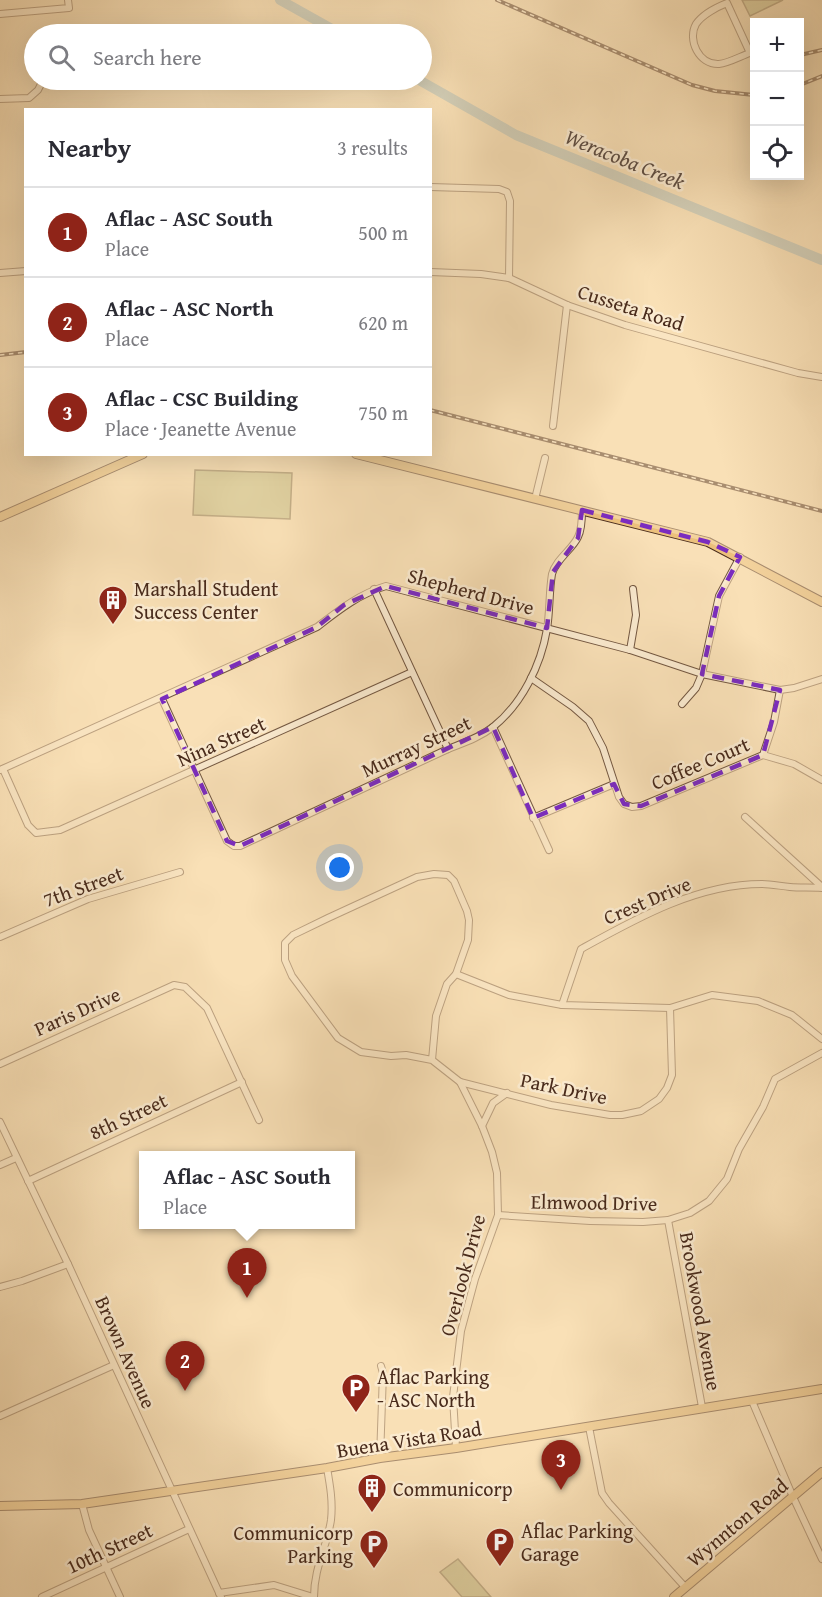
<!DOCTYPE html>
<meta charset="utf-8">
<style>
:root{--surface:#fff;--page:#f2f2f3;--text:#2b2b33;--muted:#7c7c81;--line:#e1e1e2;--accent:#8f2418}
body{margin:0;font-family:"Gentium Book Plus",serif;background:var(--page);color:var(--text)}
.controls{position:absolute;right:18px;top:18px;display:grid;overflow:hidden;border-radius:0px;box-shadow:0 6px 24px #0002}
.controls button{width:54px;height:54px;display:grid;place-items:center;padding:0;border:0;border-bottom:2px solid var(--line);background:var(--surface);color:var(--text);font:30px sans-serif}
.you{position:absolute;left:340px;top:868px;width:21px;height:21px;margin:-15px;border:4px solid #fff;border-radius:50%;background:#1a73e8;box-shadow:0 0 0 9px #1a73e833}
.badge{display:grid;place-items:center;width:39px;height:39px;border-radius:50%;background:var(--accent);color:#fff;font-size:20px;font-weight:700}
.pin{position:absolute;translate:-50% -50px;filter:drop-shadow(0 2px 3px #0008)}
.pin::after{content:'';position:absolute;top:32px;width:21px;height:18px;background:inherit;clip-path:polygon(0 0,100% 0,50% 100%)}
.popup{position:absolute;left:139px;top:1151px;width:216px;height:78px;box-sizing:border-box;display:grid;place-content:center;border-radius:0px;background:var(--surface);filter:drop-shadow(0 2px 4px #0005);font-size:20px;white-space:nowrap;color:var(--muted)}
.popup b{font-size:22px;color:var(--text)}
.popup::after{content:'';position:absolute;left:50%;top:100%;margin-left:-12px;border:12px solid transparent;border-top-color:var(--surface)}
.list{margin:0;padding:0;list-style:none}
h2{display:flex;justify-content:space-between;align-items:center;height:78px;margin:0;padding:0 24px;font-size:26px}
h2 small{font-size:20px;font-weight:400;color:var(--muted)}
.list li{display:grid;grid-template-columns:39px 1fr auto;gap:18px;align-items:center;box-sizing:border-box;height:90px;padding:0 24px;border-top:2px solid var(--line)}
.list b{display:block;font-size:22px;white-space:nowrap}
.list p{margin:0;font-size:20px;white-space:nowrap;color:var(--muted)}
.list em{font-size:20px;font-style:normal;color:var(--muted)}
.icon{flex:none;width:33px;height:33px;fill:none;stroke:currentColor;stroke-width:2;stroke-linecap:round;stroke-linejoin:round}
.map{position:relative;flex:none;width:822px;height:1597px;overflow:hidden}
.search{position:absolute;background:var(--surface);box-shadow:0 6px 24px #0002;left:24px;top:24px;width:408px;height:66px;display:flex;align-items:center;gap:15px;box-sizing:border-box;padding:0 21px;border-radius:33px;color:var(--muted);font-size:22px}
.panel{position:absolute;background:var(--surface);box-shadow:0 6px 24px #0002;left:24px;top:108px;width:408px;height:348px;border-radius:0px}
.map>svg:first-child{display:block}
</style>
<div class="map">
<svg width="822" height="1597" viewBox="0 0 822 1597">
<rect width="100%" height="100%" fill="#f9e0b7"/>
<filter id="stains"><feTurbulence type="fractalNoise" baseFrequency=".00333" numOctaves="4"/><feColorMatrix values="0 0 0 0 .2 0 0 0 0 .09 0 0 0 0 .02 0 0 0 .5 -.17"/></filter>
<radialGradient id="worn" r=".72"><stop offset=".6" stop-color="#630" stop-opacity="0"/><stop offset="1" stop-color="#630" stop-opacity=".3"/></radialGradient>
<g fill="#c4c08a" stroke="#867552" stroke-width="1.5">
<polygon points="742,0 783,0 750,16"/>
<polygon points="195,470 292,473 290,519 193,515"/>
<polygon points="458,1559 491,1597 462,1597 440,1572"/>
</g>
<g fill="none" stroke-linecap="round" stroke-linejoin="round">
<g stroke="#a4baba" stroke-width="10">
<polyline points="280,0 341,34"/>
<polyline points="419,80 516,135 822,260"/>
</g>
<g stroke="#745842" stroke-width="8">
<g id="minor">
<path d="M 727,3 L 750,53 C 741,56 729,63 719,64 C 699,65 687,40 696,24 C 702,15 717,7 727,3 Z"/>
<polyline points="0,14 69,8 68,0"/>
<polyline points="0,99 29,98 38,90 43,80"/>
<polyline points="430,187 499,189 507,192 510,201 509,278"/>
<polyline points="430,272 481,274 509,278 567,305 625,325 798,373 822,377"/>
<polyline points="0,273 26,271"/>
<polyline points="553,426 567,305"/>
<polyline points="535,499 545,458"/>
<polyline points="374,589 448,749"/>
<polyline points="630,650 636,615 633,589"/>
<polyline points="531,678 573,707 589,721 603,748 619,797 624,804 632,807 641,806 763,755 774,722 780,690"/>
<path d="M 162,699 L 227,841 L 234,846 L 240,846 L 448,749 C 463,743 479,738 493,727 C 522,704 541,665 547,629 C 550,611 549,592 552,574 C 556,559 572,550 578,537 C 582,529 582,518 582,510"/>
<polyline points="682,704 696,688 702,674 719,596 740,557"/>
<polyline points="493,727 549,850"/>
<polyline points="763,755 794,764 822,780"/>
<polyline points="3,769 28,825 36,833 60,830 412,672"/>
<path d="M 0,770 L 317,627 C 339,610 359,594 386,586 L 630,650 L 702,674 L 780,690 L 794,688 L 822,679"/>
<polyline points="745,817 822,887"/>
<polyline points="533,818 614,784"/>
<polyline points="0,937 88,899 180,872"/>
<polyline points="456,974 509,995 562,1005 670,1008 712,995 758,1001 792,1015 822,1039"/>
<path d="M 562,1005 L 581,949 C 637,918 697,884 762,884 C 771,884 780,886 790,887 C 800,888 811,887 822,888"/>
<polyline points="432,1060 436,1016 447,984 456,974 468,940 469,920 467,911 454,881 448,875 434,874 417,877 328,918 293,935 285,943 285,960 292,976 338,1038 361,1052 391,1056 406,1055 432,1060 460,1082 551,1105 610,1115 622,1115 641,1111 659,1099 667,1088 672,1075 670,1008"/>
<polyline points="0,1064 174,985 185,987 207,1008 259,1120"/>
<polyline points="0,1122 68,1264 221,1597"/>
<polyline points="482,1126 493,1103 507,1093"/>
<polyline points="0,1165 16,1158"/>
<polyline points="28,1181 242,1082"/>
<polyline points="498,1215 590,1221 643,1222 668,1220 690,1213 709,1201 727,1179 739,1149 763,1107 775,1079 822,1053"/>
<polyline points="668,1220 702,1407"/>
<polyline points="0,1287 22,1281 68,1264"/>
<polyline points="752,1401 793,1497 822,1559"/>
<polyline points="0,1416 114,1365"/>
<polyline points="589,1427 602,1493 609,1503 685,1587"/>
<polyline points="456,1448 453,1397 461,1331 475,1279 498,1215 497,1173 492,1152 482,1126 460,1082"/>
<polyline points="380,1458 383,1373 381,1366"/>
<polyline points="82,1504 89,1530 120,1597"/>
<polyline points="219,1593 274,1585 313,1597"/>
<polyline points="42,1597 189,1529"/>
<path d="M 314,1597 C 314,1567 327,1547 331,1520 C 333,1502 330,1485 327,1468"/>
</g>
</g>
<g stroke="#482a1b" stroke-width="10">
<g id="major">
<polyline points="356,454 708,542 822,602"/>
<polyline points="0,517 143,454"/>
<polyline points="0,1506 82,1504 327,1468 380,1458 456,1448 822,1389"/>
<polyline points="674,1597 822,1472"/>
</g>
</g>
<use href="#minor" stroke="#fbebd0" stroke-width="6"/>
<use href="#major" stroke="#ecc07c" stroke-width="8"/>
<g stroke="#482a1b" stroke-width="4">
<g id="rail">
<polyline points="497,0 692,85 715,91 754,95"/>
<polyline points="800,55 822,50"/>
<polyline points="800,85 822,76"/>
<polyline points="0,355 26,352"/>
<polyline points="430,410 822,511"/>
</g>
</g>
<use href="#rail" stroke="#fbebd0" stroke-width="1.5" stroke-dasharray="4.5" stroke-linecap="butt"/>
</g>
<path d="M0 0H822V1597H0ZM 582,510 L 708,542 L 740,557 L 719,596 L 702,674 L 780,690 L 763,755 L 641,806 L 624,804 L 614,784 L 533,818 L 493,727 L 240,846 L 227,841 L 162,699 L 317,627 L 344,605 L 386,586 L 547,628 L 553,572 L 578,538 Z" fill="#f9e0b7" fill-opacity=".55" fill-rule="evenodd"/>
<path fill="none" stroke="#7b2cbf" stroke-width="4.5" stroke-dasharray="12 8" stroke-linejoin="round" d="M 582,510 L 708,542 L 740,557 L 719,596 L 702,674 L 780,690 L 763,755 L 641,806 L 624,804 L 614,784 L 533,818 L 493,727 L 240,846 L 227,841 L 162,699 L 317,627 L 344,605 L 386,586 L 547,628 L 553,572 L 578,538 Z"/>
<defs>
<g id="building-pin" transform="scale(1.5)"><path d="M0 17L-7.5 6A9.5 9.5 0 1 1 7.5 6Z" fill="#8f2418" stroke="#fbebd0"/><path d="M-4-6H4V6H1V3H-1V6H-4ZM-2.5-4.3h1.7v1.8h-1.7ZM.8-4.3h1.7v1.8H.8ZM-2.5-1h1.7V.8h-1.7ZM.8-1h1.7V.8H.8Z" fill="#fff"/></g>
<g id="parking-pin" transform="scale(1.5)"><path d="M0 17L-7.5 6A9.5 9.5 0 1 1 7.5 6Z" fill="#8f2418" stroke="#fbebd0"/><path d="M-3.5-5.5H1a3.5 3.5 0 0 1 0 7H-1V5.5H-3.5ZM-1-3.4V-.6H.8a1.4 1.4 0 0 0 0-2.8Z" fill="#fff"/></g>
</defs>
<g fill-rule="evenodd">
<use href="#building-pin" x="113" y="600"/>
<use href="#parking-pin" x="356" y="1388"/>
<use href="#building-pin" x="372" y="1488"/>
<use href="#parking-pin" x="500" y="1542"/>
<use href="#parking-pin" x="374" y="1544"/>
</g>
<g text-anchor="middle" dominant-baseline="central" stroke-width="5" stroke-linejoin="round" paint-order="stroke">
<g font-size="20" fill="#482a1b" stroke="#fbebd0">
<text transform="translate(631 307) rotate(18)">Cusseta Road</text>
<text transform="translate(471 591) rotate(15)">Shepherd Drive</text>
<text transform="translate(221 741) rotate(-24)">Nina Street</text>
<text transform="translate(416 746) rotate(-25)">Murray Street</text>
<text transform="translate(700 763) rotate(-23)">Coffee Court</text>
<text transform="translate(83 886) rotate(-20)">7th Street</text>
<text transform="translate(647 900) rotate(-23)">Crest Drive</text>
<text transform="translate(77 1011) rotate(-24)">Paris Drive</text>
<text transform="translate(564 1088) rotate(12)">Park Drive</text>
<text transform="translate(128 1116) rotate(-25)">8th Street</text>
<text transform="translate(594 1202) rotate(1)">Elmwood Drive</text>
<text transform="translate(462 1275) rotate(-75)">Overlook Drive</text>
<text transform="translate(701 1311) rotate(80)">Brookwood Avenue</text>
<text transform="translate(126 1352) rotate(66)">Brown Avenue</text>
<text transform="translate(409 1439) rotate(-9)">Buena Vista Road</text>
<text transform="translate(737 1522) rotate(-40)">Wynnton Road</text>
<text transform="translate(109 1548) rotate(-25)">10th Street</text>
</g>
<g font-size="20" fill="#482a1b" stroke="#fbebd0" text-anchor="start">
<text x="134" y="588">Marshall Student<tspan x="134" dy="23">Success Center</tspan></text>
<text x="377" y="1376">Aflac Parking<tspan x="377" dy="23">- ASC North</tspan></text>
<text x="393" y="1488">Communicorp</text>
<text x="521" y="1530">Aflac Parking<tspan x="521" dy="23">Garage</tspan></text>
<text x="353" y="1532" text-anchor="end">Communicorp<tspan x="353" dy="23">Parking</tspan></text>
</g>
<g font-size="21" font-style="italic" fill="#5f4e43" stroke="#fbebd0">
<text transform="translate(625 159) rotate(22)">Weracoba Creek</text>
</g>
</g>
<rect width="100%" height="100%" filter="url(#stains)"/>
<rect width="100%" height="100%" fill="url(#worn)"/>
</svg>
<div class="controls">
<button>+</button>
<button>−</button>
<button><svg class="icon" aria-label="locate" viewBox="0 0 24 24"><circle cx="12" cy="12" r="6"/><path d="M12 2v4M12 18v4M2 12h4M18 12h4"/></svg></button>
</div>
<div class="you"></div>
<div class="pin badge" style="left:247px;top:1298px">1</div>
<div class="popup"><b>Aflac - ASC South</b>Place</div>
<div class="pin badge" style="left:185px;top:1391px">2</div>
<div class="pin badge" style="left:561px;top:1490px">3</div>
<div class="search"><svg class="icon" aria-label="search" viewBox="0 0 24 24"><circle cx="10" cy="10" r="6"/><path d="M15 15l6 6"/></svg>Search here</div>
<section class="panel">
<h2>Nearby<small>3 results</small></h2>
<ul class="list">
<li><span class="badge">1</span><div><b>Aflac - ASC South</b><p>Place</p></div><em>500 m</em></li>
<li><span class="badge">2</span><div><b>Aflac - ASC North</b><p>Place</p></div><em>620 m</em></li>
<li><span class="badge">3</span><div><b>Aflac - CSC Building</b><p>Place · Jeanette Avenue</p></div><em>750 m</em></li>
</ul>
</section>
</div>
